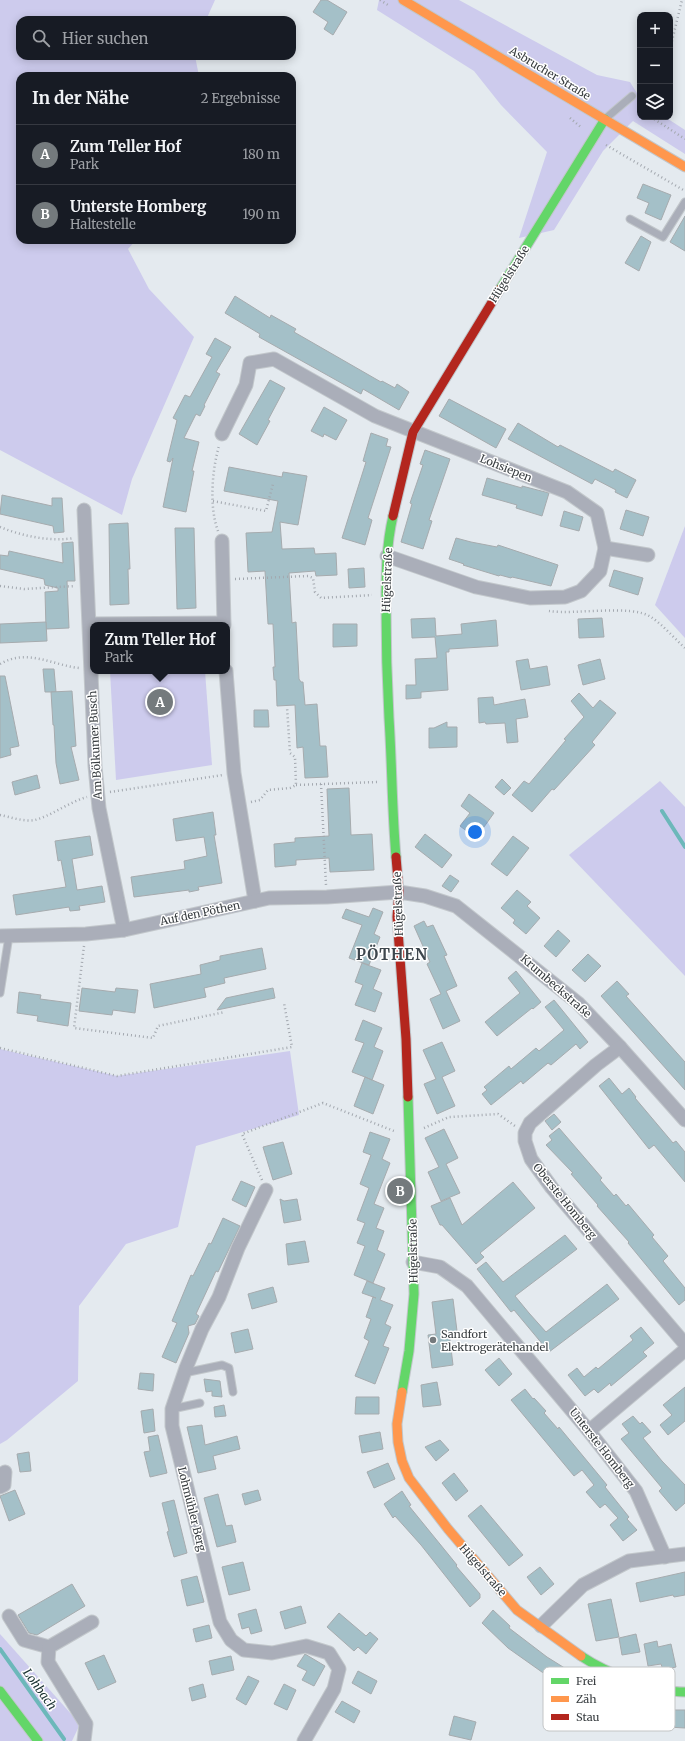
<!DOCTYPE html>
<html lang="de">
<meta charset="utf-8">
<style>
:root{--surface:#171b24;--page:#242831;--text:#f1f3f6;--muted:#9ea1a6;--line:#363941;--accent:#747a7d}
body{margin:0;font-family:Merriweather,serif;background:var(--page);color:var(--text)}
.controls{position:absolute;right:12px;top:12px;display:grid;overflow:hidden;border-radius:8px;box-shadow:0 2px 10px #0003}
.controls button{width:36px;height:36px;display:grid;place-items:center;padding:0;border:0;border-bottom:1px solid var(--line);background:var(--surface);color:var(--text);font:20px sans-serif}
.you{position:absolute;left:475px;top:832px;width:14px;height:14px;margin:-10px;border:3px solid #fff;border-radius:50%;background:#1a73e8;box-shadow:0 0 0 6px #1a73e833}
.badge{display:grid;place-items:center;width:26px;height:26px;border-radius:50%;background:var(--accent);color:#fff;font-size:13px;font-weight:700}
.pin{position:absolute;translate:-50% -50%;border:2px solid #fff;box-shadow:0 1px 4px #0006}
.popup{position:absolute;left:90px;top:622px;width:140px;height:52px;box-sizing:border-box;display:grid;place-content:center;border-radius:8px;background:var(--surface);filter:drop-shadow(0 1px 3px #0005);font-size:13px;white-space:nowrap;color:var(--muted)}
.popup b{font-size:15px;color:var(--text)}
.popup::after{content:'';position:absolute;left:50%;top:100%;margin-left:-8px;border:8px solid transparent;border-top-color:var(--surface)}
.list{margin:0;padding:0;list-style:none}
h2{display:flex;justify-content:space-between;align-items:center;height:52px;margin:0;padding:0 16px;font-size:17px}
h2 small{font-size:13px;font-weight:400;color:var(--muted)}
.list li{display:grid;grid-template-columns:26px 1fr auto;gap:12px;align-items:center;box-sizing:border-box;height:60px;padding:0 16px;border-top:1px solid var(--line)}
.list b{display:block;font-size:15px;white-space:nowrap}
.list p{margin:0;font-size:13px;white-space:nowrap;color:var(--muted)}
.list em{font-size:13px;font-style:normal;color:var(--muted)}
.icon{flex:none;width:22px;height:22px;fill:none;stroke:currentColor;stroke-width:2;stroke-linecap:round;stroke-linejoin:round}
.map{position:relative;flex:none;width:685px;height:1741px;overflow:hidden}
.search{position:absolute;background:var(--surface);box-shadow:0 2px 10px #0003;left:16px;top:16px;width:280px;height:44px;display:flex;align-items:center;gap:10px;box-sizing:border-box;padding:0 14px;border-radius:12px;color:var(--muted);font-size:15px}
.panel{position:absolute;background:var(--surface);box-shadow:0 2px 10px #0003;left:16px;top:72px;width:280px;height:172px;border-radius:12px}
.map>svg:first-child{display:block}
</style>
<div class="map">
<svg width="685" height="1741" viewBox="0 0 685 1741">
<rect width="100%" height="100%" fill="#e4eaef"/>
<g fill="#cdcbed">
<polygon points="0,0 215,0 206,20 20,20 20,56 195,56 199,76 20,76 20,240 136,240 128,249 149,289 194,337 132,479 122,515 0,450"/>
<polygon points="379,0 459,0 597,75 630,82 640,98 640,117 665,117 685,130 685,154 633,121 603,151 554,230 519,238 547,152 501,105 474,71 377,10"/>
<polygon points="685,526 685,638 655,605"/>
<polygon points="110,671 205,671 212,765 116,780"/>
<polygon points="660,781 685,807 685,976 569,855"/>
<polygon points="0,1049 117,1076 290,1051 299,1115 196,1146 178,1227 126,1244 79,1306 78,1381 7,1440 0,1444"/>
<polygon points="0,1634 80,1724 72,1741 0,1741"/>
</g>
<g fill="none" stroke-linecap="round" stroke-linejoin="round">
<g stroke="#6cb8ba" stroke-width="4">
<polyline points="662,811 685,847"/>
<polyline points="0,1649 64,1739"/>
</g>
</g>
<g fill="#a4c0c8" stroke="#a6abae">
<polygon points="321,0 327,0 347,12 333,35 324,29 328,22 313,12"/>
<polygon points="643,184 671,195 661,220 645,213 649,203 637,198"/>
<polygon points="685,216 685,251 670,242"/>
<polygon points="641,236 651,242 639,271 625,263"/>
<polygon points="235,296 270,318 271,315 296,329 294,332 381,382 382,381 395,388 397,384 409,392 399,410 363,389 361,394 259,337 260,334 225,313"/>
<polygon points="215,338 231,347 216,372 220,374 204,405 205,406 200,416 196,414 184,438 199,442 192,471 194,471 186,512 163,507 173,458 170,462 167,461 177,420 173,418 185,395 190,397 212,357 206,354"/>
<polygon points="270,380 285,388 268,420 270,421 257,445 239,434"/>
<polygon points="449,399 506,429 496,448 439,416"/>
<polygon points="324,407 347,420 336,440 324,434 323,437 311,431"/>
<polygon points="518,423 558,447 560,445 613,472 615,469 636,480 627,498 615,492 616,490 595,479 592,484 508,439"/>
<polygon points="371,433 388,439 386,446 391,447 368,518 372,520 365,545 342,538 366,462 363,461"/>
<polygon points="425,450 450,459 429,520 432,521 423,549 401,542 412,504 410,503 423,465 420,464"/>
<polygon points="229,467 282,477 283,472 307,476 298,525 280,522 282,549 314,548 315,554 336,553 337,575 316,576 315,571 289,573 292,623 296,622 299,679 301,682 303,682 305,705 317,704 320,746 326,746 328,777 305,778 303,747 297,748 295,705 277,706 276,680 274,680 273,667 275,667 273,624 268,624 265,571 248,572 246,533 272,532 278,501 224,491"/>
<polygon points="487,478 522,488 522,486 549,493 542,516 516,508 517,505 482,495"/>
<polygon points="2,495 52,506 52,498 62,498 64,532 54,533 53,526 0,514"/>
<polygon points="626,510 649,517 643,536 620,529"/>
<polygon points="564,511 583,517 579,531 560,526"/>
<polygon points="128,523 130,569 128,569 129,604 110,605 109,524"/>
<polygon points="175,528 194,528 196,608 177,609"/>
<polygon points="456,538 471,542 497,547 498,545 558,565 551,586 512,577 511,578 500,575 499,576 463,565 464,564 449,559"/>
<polygon points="73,542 75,581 67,581 69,628 46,629 45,592 58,591 58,588 45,585 44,579 0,569 0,555 8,556 9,551 63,563 62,543"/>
<polygon points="364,568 365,587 349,588 348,569"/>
<polygon points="614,570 643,578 638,595 609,586"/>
<polygon points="435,618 436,636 462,634 461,624 496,620 498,646 449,649 449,652 446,652 448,690 421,692 421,698 406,699 406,685 416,685 415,659 437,658 435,637 412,638 411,619"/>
<polygon points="602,618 604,637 579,638 578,619"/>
<polygon points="46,622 47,641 0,643 0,624"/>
<polygon points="333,624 357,624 357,646 333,647"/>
<polygon points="528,659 530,669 547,666 550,685 521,690 516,661"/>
<polygon points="600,659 605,679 583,685 578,665"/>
<polygon points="43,669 54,669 56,692 45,692"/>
<polygon points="0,676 5,676 19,746 10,748 11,755 0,758"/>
<polygon points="72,691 76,746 71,747 79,780 60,784 56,763 54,725 53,725 51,692"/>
<polygon points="579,693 593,708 600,700 616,713 592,742 595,745 554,790 552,789 532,812 512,795 524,781 529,784 556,752 566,740 564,739 584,717 571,701"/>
<polygon points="493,697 494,705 525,699 528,717 516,719 518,742 507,743 505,723 486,724 485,722 479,723 478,698"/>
<polygon points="254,710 268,710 269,727 254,727"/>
<polygon points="447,722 447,727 457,727 457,747 429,748 429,728 434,728"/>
<polygon points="37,775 40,788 15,795 12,782"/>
<polygon points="502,779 511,788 504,795 495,787"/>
<polygon points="349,788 351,835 372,834 374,870 330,872 329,858 296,860 296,865 275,867 274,844 295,842 295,838 329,836 327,789"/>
<polygon points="469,794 494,813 476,838 460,826 470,813 461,806"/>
<polygon points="213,812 216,835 214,835 222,883 198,887 199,890 189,892 189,890 134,897 131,877 185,869 184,861 207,856 204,837 176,841 173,819"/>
<polygon points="425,834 452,855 442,868 415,847"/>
<polygon points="90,836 93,855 72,859 77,890 102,886 105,902 79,906 80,910 70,911 69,907 16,915 13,895 66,887 61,860 58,861 55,841"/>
<polygon points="513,836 529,848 507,876 491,864"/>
<polygon points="450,875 459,881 451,892 442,886"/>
<polygon points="517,890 531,902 527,906 540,918 526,934 513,923 515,920 501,908"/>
<polygon points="373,908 383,912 374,934 380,937 369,965 349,958 362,925 342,918 346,909 369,917"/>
<polygon points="424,921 427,927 433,925 447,955 444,956 457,986 446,991 460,1021 443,1029 430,999 441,994 427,964 430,962 414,926"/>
<polygon points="558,930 570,941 556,957 544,946"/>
<polygon points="262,948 266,969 224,978 225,983 204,988 206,997 154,1008 150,984 201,974 200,965 220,960 220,956"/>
<polygon points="588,954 601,966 585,982 572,970"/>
<polygon points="362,963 381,970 373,989 382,993 375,1012 355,1005 363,985 355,982"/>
<polygon points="516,971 541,1002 533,1009 532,1008 497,1036 485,1022 520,993 508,978"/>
<polygon points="617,981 629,994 626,996 685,1062 685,1090 601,996"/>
<polygon points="82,988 115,992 116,988 138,990 135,1013 113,1010 112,1015 79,1011"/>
<polygon points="273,988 275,998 217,1010 226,998"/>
<polygon points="19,992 41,995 40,999 71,1003 68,1026 37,1021 38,1016 17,1013"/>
<polygon points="554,1000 588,1042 580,1049 576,1044 551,1065 548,1063 523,1084 521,1081 491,1105 482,1094 487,1090 484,1087 509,1066 511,1069 536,1048 539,1051 564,1030 545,1007"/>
<polygon points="363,1020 382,1028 374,1047 383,1051 372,1080 365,1077 384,1085 373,1114 354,1106 365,1077 352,1072 364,1043 355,1040"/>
<polygon points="442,1042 455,1071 442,1077 455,1106 437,1114 424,1084 436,1079 423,1050"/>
<polygon points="609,1078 622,1094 629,1088 636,1097 635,1098 673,1143 676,1141 685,1152 685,1182 654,1145 649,1149 599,1086"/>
<polygon points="554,1114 561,1122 552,1130 545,1121"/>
<polygon points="559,1128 602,1178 600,1180 614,1196 616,1194 626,1206 628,1204 654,1235 652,1237 668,1256 663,1261 685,1288 685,1300 679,1305 628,1243 629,1242 597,1206 598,1205 571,1174 573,1173 546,1145 552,1140 549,1136"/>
<polygon points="444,1129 458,1158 446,1164 460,1193 441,1201 428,1172 439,1167 425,1138"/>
<polygon points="370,1132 390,1139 382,1159 390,1163 374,1204 384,1208 376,1228 384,1231 377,1250 385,1254 373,1283 354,1275 365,1246 357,1243 365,1223 357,1220 369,1188 360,1184 371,1155 363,1152"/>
<polygon points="283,1142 292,1174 273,1180 263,1147"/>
<polygon points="241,1181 255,1187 246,1207 232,1200"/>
<polygon points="513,1182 535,1208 480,1253 484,1257 476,1264 442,1225 440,1225 431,1206 450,1198 462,1225"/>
<polygon points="280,1199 284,1201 297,1199 301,1220 284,1223"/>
<polygon points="223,1218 240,1226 218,1272 216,1271 196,1314 199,1316 195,1324 188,1326 189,1333 176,1363 162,1357 177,1323 172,1321 191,1275 193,1276 209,1243 211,1244"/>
<polygon points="565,1235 577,1249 515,1296 529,1313 546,1332 607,1284 619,1299 549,1352 514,1310 511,1312 477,1269 486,1262 503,1282"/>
<polygon points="305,1241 309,1262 288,1265 286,1244"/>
<polygon points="367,1281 385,1288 380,1300 393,1305 385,1324 391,1327 383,1346 389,1348 375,1384 355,1376 369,1341 364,1338 371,1319 366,1317 373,1297 376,1298 362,1293"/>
<polygon points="273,1287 277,1302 252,1309 248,1294"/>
<polygon points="453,1299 457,1331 449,1332 453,1365 432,1368 428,1335 436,1334 432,1302"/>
<polygon points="641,1327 654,1343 643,1352 647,1356 611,1386 610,1383 598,1393 594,1389 585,1396 568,1375 577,1368 584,1377 596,1367 598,1369 633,1340 630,1336"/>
<polygon points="248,1329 253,1349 235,1353 231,1333"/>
<polygon points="499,1358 512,1374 499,1386 485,1370"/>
<polygon points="140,1373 154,1374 153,1391 138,1389"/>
<polygon points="204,1379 220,1381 222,1397 212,1396 212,1391 206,1392"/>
<polygon points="437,1382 441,1405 423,1407 421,1385"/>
<polygon points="685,1387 685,1421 668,1435 660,1425 672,1415 663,1405"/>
<polygon points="525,1389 533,1399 534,1398 546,1411 544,1413 558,1429 559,1427 607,1485 605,1487 629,1517 627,1519 637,1530 623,1541 610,1525 618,1518 605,1504 600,1508 586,1492 594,1485 582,1470 574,1476 511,1400"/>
<polygon points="356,1397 379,1397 379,1414 355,1414"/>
<polygon points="224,1405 226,1416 215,1417 214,1407"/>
<polygon points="153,1409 155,1431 144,1433 141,1411"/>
<polygon points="633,1416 640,1424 642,1422 651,1432 643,1438 662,1461 685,1485 685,1503 676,1511 659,1491 662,1488 621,1439 629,1433 622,1424"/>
<polygon points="202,1425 205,1445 237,1436 240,1449 213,1456 216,1469 198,1473 187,1427"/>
<polygon points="380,1432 383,1449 362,1453 359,1436"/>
<polygon points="158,1435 167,1473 150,1477 144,1452 150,1451 148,1437"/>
<polygon points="440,1440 449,1450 436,1461 425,1447"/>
<polygon points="29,1452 31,1471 20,1472 17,1454"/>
<polygon points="388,1463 395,1479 374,1488 367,1472"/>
<polygon points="454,1473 468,1491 456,1501 442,1483"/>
<polygon points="15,1490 25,1514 9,1521 0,1496"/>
<polygon points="258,1490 261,1500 245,1505 242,1494"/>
<polygon points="402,1491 411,1505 409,1506 457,1565 456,1566 480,1594 480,1598 470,1607 421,1545 395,1516 393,1518 384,1504"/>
<polygon points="218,1494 226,1526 232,1525 236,1542 217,1547 204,1498"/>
<polygon points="174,1500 187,1553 174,1557 167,1532 169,1531 162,1503"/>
<polygon points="481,1505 523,1555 509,1566 468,1516"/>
<polygon points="243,1562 250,1590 229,1595 222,1567"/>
<polygon points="540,1567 554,1584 541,1595 527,1577"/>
<polygon points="685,1572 685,1595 674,1597 673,1595 640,1602 636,1583"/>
<polygon points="197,1576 204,1602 187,1606 181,1580"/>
<polygon points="72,1584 85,1606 37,1635 29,1633 18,1615"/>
<polygon points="611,1599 619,1637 596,1641 588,1604"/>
<polygon points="301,1606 306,1623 285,1629 280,1612"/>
<polygon points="256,1609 262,1631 251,1634 249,1627 242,1629 238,1614"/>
<polygon points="493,1610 510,1626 509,1628 547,1657 579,1677 580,1676 600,1686 592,1701 556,1682 508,1648 482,1623"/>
<polygon points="339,1613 366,1636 370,1632 378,1639 366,1654 358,1647 354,1651 327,1627"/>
<polygon points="209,1625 212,1638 196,1642 193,1629"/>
<polygon points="636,1634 640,1652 622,1655 619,1638"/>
<polygon points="657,1641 658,1647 671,1644 676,1667 663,1670 661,1664 648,1666 644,1644"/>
<polygon points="305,1654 325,1666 314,1686 302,1680 307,1671 297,1666"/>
<polygon points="104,1655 116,1682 98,1690 85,1663"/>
<polygon points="231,1656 234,1670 212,1675 209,1661"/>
<polygon points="358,1671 377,1681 371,1694 352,1683"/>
<polygon points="248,1676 259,1681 246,1705 236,1699"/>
<polygon points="203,1684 206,1697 192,1701 189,1688"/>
<polygon points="284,1684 296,1690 287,1710 274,1704"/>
<polygon points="625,1698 647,1706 642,1721 619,1714"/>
<polygon points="342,1701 360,1711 354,1723 335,1712"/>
<polygon points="669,1710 685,1710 685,1728 668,1727"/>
<polygon points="454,1716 476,1722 471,1740 449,1735"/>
</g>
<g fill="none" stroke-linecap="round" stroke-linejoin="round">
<g stroke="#c2c7cb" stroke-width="9">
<g id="lane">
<polyline points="605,119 632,96"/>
<polyline points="630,219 663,237 685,202"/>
<polyline points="89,621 224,620"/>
<polyline points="0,993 9,936"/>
<polyline points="184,1373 222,1365 229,1368 233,1392"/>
<polyline points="172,1409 200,1403"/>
</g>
</g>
<g stroke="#c2c7cb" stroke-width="15">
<g id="street">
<polyline points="222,434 246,385 250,363 274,359 375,416 567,492 597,513 605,548 600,571 581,591 565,597 530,598 476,587 387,556"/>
<polyline points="84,510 95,766 99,808 124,930"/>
<polyline points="222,541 224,625"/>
<polyline points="605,548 648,555"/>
<polyline points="226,671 234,773 255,901"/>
<polyline points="0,936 86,934 124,930 269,898 327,897 399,892 425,896 456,906 578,1003 620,1047 685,1120"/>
<polyline points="620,1047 596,1065 530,1123 525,1133 525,1141 531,1159 552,1188 685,1344"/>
<polyline points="266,1190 238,1248 219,1297 202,1329 186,1368 172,1409 172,1426 220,1622 231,1640 244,1650 272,1653 306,1646 329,1653 339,1669 334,1689 304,1741"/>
<polyline points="413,1262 440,1267 467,1286 589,1431 636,1491 665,1557"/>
<polyline points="589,1431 685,1350"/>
<polyline points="0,1487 4,1485 5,1472"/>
<polyline points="9,1616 24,1640 49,1647"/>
<polyline points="541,1626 583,1585 629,1561 685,1554"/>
<polyline points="84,1741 86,1724 48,1662 49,1647 92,1622"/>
</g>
</g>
<g stroke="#c2c7cb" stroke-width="11">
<g id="fast">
<polyline points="500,289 605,119"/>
<path d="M 393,516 C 386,546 386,575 386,606 C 386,643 387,681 389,718 C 392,764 392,811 396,857"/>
<polyline points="402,1392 409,1351 414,1294 408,1097"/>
<path d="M 581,1656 C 606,1673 655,1692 685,1692"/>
<polyline points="0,1691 38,1741"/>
</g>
</g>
<g stroke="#c2c7cb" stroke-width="11">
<g id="slow">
<polyline points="403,0 685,167"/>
<polyline points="402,1392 397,1424 398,1442 402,1461 409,1478 448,1529 517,1610 581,1656"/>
</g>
</g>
<g stroke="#c2c7cb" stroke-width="11">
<g id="jam">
<polyline points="393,516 413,432 500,289"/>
<polyline points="396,857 399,892 397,917 406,1039 408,1097"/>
</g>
</g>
<g stroke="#a3a8af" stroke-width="2.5" stroke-dasharray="1 3" stroke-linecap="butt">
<polyline points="380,0 388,5"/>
<polyline points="670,49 682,0"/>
<polyline points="651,117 685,139"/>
<polyline points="570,118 582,128"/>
<polyline points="606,145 685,191"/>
<polyline points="213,501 266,511 273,484"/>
<path d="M 0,527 C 22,536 50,542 74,538"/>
<path d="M 218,531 C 209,507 212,470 219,446"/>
<polyline points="235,579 308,576 313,578 315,592 321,598 372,595"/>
<polyline points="0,586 24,589 75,586"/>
<path d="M 549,611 C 575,615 631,604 651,617 C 663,625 674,638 685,648"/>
<path d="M 0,664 C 27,648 52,665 79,668"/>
<polyline points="321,784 326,885"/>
<polyline points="296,785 377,782"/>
<polyline points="110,792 223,775"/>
<polyline points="251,802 260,800 268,790 290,788 296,785 295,757 290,753 287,707"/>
<path d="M 0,815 C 10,817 24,822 35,820 C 53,815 69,802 87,797"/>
<polyline points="84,946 74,1028 153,1038 158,1026 225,1012"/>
<polyline points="0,1048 117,1076 292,1047 284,1003"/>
<polyline points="424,1128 449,1117 498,1114 515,1126"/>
<polyline points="262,1180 242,1134 323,1103 394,1131"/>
</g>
<use href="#lane" stroke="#aaaeb9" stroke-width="7"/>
<use href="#street" stroke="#aaaeb9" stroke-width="13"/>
<use href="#fast" stroke="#63d668" stroke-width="9"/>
<use href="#slow" stroke="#ff974d" stroke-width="9"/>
<use href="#jam" stroke="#b3261e" stroke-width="9"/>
</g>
<circle fill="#747a7d" stroke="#fff" stroke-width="1.5" cx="433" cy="1340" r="4"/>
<g text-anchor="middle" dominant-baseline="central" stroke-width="3" stroke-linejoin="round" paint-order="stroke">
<g font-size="11" fill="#383d40" stroke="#fff">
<text transform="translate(550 73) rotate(31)">Asbrucher Straße</text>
<text transform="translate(509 274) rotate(-58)">Hügelstraße</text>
<text transform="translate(506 468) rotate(22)">Lohsiepen</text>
<text transform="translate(387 580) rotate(-88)">Hügelstraße</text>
<text transform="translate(95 745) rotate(-93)">Am Bölkumer Busch</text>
<text transform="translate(398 904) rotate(-92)">Hügelstraße</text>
<text transform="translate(200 913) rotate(-12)">Auf den Pöthen</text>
<text transform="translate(556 986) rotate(41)">Krumbeckstraße</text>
<text transform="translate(565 1201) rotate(51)">Oberste Homberg</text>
<text transform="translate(413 1251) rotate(-91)">Hügelstraße</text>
<text transform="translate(602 1448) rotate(52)">Unterste Homberg</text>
<text transform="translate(192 1509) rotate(76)">Lohmühler Berg</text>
<text transform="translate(483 1570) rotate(49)">Hügelstraße</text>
</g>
<g font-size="11" fill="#383d40" stroke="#fff" text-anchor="start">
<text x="441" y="1334">Sandfort<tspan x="441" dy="13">Elektrogerätehandel</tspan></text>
</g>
<g font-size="12" font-style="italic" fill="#193131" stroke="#fff">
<text transform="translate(40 1689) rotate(54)">Lohbach</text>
</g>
<g font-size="15" font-weight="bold" letter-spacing="1" fill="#3d464d" stroke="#fff">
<text x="392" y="954">PÖTHEN</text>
</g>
</g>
<rect x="543" y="1667" width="132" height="64" rx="6" fill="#fff" stroke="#c3c5c6" stroke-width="1"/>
<rect x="551" y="1678" width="18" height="6" fill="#63d668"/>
<rect x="551" y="1696" width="18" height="6" fill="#ff974d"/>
<rect x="551" y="1714" width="18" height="6" fill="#b3261e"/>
<g font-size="11" fill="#383d40">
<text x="576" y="1685">Frei</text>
<text x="576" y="1703">Zäh</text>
<text x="576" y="1721">Stau</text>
</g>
</svg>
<div class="controls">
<button>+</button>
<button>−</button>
<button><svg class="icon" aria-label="layers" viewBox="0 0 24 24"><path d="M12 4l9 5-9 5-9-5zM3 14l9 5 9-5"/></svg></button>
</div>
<div class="you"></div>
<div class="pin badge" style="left:160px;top:702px">A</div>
<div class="popup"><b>Zum Teller Hof</b>Park</div>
<div class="pin badge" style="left:400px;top:1191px">B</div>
<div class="search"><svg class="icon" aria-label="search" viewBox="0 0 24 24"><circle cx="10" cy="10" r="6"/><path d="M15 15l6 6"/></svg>Hier suchen</div>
<section class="panel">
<h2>In der Nähe<small>2 Ergebnisse</small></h2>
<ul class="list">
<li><span class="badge">A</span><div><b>Zum Teller Hof</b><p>Park</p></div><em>180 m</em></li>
<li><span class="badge">B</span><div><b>Unterste Homberg</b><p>Haltestelle</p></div><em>190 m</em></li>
</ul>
</section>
</div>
